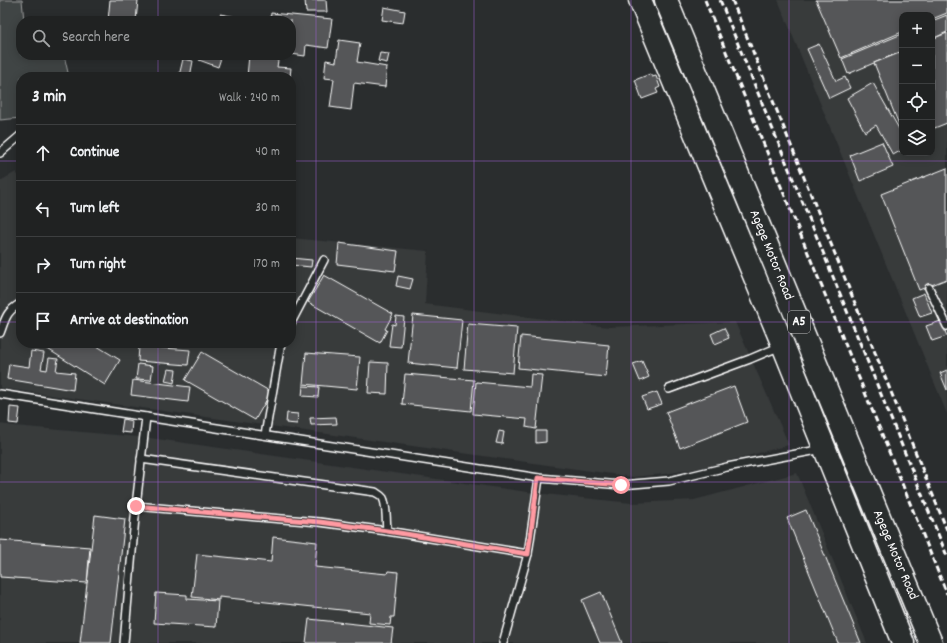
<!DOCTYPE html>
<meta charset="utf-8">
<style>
:root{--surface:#202222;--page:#2d2f2f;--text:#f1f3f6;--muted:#a2a4a5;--line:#3d3f40}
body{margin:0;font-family:Dekko,sans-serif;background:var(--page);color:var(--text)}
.controls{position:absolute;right:12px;top:12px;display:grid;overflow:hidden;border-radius:8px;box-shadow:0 2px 10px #0003}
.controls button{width:36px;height:36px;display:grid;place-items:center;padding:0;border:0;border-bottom:1px solid var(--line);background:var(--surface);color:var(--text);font:20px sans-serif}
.stop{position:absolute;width:12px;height:12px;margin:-9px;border:3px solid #ff9aa2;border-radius:50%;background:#fff}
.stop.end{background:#ff9aa2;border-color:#fff;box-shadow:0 1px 4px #0008}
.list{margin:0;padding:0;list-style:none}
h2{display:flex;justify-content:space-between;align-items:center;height:52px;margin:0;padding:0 16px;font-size:17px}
h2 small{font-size:13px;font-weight:400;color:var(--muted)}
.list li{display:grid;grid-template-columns:26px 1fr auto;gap:12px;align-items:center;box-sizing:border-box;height:56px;padding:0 16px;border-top:1px solid var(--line)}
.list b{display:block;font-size:15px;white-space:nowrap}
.list em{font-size:13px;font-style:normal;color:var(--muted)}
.icon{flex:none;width:22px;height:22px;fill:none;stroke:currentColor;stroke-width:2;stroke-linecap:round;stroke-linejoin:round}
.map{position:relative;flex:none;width:947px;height:643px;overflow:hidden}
.search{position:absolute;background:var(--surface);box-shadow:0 2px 10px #0003;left:16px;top:16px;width:280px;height:44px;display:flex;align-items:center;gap:10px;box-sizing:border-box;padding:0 14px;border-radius:16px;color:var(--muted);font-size:15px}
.panel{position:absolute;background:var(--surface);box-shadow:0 2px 10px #0003;left:16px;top:72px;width:280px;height:276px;border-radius:16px}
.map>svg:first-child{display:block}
</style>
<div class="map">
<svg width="947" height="643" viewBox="0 0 947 643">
<rect width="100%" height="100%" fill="#2a2d2e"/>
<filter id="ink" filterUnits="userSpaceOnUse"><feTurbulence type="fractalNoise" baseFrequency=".025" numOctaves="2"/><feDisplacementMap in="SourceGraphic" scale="8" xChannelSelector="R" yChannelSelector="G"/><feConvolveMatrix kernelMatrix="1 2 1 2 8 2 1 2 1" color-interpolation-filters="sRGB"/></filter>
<g filter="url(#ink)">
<g fill="#373a3b" fill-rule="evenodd">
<path d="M 778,0 L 947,0 L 947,414 L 908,318 ZM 902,15 L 932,15 L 932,153 L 902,153 Z"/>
<polygon points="16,172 21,180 21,343 291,343 291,238 428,251 425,304 609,327 735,322 789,445 703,468 664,474 633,477 0,388 0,181"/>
<polygon points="0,424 15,426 150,438 535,493 632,503 694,500 797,473 867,643 0,643"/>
</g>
<polygon fill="#414445" stroke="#a0a2a2" points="0,0 22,0 24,21 21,21 21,55 64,55 69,77 21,77 21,118 0,120"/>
<g fill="#555758" stroke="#fff">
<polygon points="110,0 138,0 136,21 108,21"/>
<polygon points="305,0 326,0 327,12 306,12"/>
<polygon points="816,0 947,0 947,13 932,19 932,15 902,15 902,32 841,58"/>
<polygon points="384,7 405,11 403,23 382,20"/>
<polygon points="271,13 332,19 328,48 306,45 305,56 291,54 291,21 270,21"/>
<polygon points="220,14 242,18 242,21 219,21"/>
<polygon points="947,15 947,32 932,39 932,21"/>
<polygon points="947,33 947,123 932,129 932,39"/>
<polygon points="902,34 902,51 848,74 842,59"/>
<polygon points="339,40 360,43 357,62 387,67 385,87 354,83 351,110 330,107 334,79 324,78 326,60 336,62"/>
<polygon points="819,44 836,81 845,77 850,88 829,98 807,49"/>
<polygon points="902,52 902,132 874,63"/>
<polygon points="380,53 389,54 387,63 378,61"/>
<polygon points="201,55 222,55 218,67 199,60"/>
<polygon points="249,55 279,55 277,67 291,68 290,77 247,77"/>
<polygon points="183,59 193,61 190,77 179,76"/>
<polygon points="650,74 652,77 656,76 660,87 656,89 658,93 642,99 635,80"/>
<polygon points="873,83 902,134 902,150 893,155 876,125 865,132 847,98"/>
<polygon points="882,142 893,167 860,181 850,155"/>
<polygon points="947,168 947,279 919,290 881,194"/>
<polygon points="339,243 398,251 395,271 337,264"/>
<polygon points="291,258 312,260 311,267 291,265"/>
<polygon points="324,275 393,314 385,329 387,330 380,343 308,302"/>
<polygon points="398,276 413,279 410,289 396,286"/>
<polygon points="924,293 932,313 920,317 912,298"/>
<polygon points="413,315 462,320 457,368 408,363"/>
<polygon points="396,316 404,317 401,347 389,346 392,324 395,325"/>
<polygon points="941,321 947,336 932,341 926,326"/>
<polygon points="468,324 517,328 513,373 464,369"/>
<polygon points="724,328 729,338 715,344 711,334"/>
<polygon points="521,336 609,345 606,377 518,368"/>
<polygon points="38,343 92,343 120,360 105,385"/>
<polygon points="139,346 190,350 188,365 138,361"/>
<polygon points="31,351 44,353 41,369 47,370 49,358 58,359 56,371 75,373 73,390 7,379 9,364 29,367"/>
<polygon points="202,352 271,392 255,420 185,380"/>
<polygon points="306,353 360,357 357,389 303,384"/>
<polygon points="642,361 649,377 640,381 633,364"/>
<polygon points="370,362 388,363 387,394 368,393"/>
<polygon points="138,364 153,366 151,380 136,379"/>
<polygon points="168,369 176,370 174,383 165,381"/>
<polygon points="947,370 947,390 940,373"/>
<polygon points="405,374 474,380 471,411 402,404"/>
<polygon points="531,374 542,375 536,429 526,427 527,419 473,414 476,382 530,387"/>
<polygon points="133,380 190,387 188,402 131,395"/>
<polygon points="303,386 319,387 318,397 302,396"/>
<polygon points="734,386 747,422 680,448 666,412"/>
<polygon points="657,392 662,404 647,409 642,397"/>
<polygon points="10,407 20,408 18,424 9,423"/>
<polygon points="287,413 298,414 297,424 286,423"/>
<polygon points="336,417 337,424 311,425 310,418"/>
<polygon points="123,419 132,421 131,433 121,432"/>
<polygon points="499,431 504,432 502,444 496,443"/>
<polygon points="536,431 546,431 546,442 536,443"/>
<polygon points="806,510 861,643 838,643 787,518"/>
<polygon points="95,515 125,519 111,643 80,643"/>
<polygon points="273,537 317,542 315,567 387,574 388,571 398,572 394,617 391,617 390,625 369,623 370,613 219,597 219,600 192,597 197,554 271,562"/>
<polygon points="0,540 90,547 87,583 0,577"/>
<polygon points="601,592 622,643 600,643 582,600"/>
<polygon points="156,593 187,595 187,599 218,601 216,627 154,623"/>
<polygon points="309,619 393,628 391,643 306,643"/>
</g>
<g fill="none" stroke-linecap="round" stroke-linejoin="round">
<g stroke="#fff" stroke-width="10">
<g id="lane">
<polyline points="0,153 21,135"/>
<polyline points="929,288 947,326"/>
<polyline points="291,323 324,260"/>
<path d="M 0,333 C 6,317 6,312 21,303"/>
<polyline points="669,389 750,359 781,346"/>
<polyline points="0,394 146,417 539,478 621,485 669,481 727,467 823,449"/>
<polyline points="265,435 281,343"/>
<path d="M 141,459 L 375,492 C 378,494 381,495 383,498 C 387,505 386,522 387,531"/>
<polyline points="136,506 258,517 319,522 387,531 528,554"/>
<polyline points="124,643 136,506 146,417"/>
<polyline points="503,643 528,554 539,478"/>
</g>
</g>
<g stroke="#fff" stroke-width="25">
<g id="highway">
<polyline points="640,0 783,345 903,643"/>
<polyline points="666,0 931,643"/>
</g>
</g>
<use href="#lane" stroke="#2a2d2e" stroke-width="7"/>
<use href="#highway" stroke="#2a2d2e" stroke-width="22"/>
<g stroke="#fff" stroke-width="3" stroke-dasharray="6 3" stroke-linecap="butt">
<polyline points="705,0 947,594"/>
<polyline points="720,0 947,556"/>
<polyline points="732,0 947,530"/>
</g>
</g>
</g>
<g fill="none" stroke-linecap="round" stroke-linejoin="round" filter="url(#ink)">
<polyline stroke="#ff9aa2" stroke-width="5" points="136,506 258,517 320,522 387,531 528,554 538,478 621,485"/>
</g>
<path fill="none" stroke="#9c61cf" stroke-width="1" stroke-opacity="0.55" d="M 158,0 L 158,21M 316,0 L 316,643M 474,0 L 474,643M 631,0 L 631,643M 789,0 L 789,643M 158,55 L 158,77M 0,161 L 21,161M 291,161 L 947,161M 0,322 L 21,322M 291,322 L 947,322M 158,343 L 158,643M 0,482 L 947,482"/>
<g text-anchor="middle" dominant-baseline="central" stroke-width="4" stroke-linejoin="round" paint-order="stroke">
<rect fill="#2a2d2e" stroke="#bfc0c0" stroke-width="1" x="788" y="311" width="22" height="22" rx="3"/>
<g font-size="13" font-weight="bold" fill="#fff">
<text x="799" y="322">A5</text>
</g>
<g font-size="14" fill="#fff" stroke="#2a2d2e">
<text transform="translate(771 255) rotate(68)">Agege Motor Road</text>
<text transform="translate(895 555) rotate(67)">Agege Motor Road</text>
</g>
</g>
</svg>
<div class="controls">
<button>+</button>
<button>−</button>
<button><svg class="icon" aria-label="locate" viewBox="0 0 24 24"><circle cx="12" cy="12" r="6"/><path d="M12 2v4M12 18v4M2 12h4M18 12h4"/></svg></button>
<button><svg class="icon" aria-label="layers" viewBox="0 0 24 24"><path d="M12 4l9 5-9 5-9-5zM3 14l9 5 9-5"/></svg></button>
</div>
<div class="stop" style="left:621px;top:485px"></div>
<div class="stop end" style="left:136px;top:506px"></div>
<div class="search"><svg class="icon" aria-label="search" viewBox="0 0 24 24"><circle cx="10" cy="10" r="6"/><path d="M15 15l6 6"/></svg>Search here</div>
<section class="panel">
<h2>3 min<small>Walk · 240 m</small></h2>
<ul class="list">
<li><svg class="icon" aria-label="ahead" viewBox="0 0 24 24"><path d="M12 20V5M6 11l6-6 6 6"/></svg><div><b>Continue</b></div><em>40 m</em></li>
<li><svg class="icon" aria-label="left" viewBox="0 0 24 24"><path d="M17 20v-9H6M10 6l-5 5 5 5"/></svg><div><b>Turn left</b></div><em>30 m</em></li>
<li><svg class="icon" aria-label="right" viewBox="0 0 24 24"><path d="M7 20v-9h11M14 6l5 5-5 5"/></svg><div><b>Turn right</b></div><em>170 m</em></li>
<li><svg class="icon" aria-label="arrive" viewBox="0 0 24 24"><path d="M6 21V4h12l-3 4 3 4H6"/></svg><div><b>Arrive at destination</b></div></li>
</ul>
</section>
</div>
